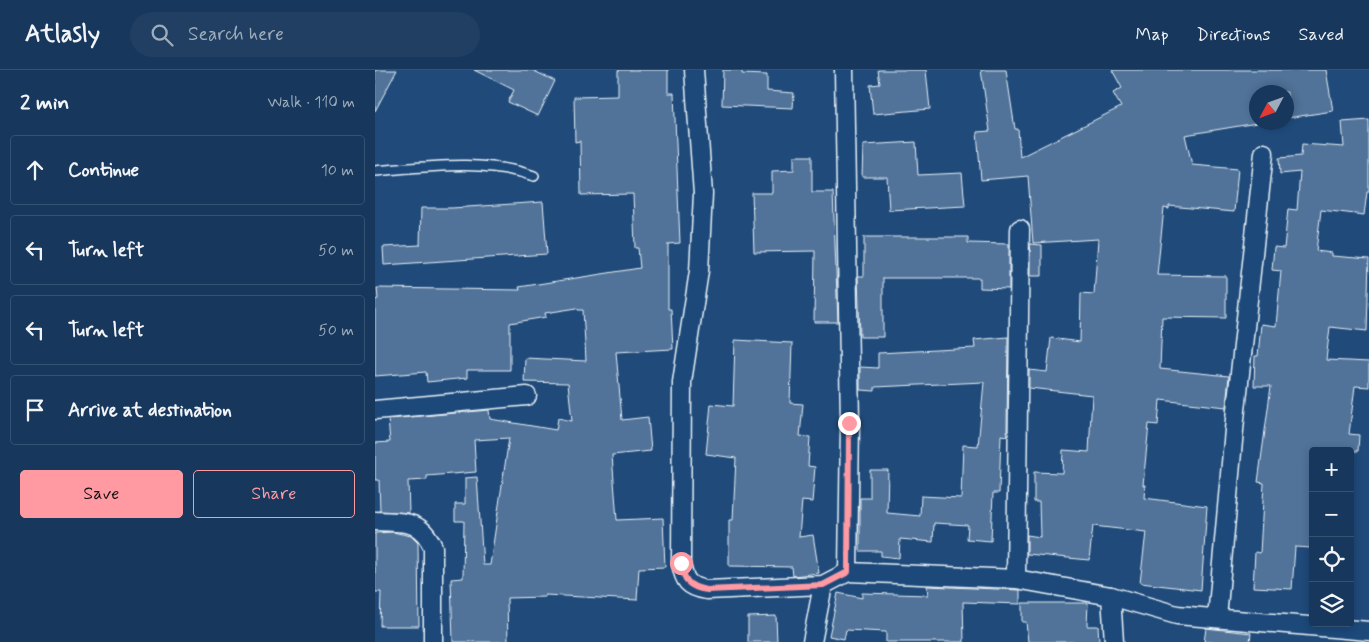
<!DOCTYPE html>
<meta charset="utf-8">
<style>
:root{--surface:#17385c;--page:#203f62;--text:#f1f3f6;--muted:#9eacbb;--line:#365272;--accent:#ff9aa2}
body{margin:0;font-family:Mynerve,sans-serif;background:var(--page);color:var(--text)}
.controls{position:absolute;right:15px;bottom:15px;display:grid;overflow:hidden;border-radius:5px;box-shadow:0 2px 8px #0003}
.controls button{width:45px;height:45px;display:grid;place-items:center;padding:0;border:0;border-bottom:1px solid var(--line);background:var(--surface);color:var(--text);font:25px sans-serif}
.compass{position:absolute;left:874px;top:15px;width:45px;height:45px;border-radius:50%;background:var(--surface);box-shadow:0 2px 8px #0003;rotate:229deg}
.stop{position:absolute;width:15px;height:15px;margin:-11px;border:4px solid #ff9aa2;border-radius:50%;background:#fff}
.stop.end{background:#ff9aa2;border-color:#fff;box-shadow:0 1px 5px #0008}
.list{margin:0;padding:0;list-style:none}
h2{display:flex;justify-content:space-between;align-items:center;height:65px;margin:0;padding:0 20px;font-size:21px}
h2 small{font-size:16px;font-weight:400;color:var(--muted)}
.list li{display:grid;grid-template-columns:32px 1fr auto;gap:15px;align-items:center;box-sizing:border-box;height:70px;margin:0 10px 10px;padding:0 10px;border:1px solid var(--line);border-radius:5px}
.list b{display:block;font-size:19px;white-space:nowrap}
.list em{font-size:16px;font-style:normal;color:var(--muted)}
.actions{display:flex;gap:10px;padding:15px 20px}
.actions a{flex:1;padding:11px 0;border:1px solid var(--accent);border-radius:5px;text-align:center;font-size:18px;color:var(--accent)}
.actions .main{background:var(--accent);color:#111}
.icon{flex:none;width:28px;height:28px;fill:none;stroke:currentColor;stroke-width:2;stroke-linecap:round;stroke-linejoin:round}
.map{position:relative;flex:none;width:994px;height:572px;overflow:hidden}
header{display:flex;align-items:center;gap:30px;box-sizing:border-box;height:70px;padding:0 25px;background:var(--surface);border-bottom:1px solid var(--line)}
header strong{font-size:24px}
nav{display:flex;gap:28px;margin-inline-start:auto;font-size:18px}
.search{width:350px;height:45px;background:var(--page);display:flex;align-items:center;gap:12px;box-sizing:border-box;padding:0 18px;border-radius:28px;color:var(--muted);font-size:19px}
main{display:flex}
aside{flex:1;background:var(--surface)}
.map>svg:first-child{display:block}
</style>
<header>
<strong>Atlasly</strong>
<div class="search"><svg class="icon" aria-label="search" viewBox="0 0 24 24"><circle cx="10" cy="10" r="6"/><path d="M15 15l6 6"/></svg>Search here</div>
<nav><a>Map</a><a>Directions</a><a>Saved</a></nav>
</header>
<main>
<aside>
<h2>2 min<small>Walk · 110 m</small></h2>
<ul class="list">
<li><svg class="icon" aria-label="ahead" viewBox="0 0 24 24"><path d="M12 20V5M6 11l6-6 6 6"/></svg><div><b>Continue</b></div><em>10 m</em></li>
<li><svg class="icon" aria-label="left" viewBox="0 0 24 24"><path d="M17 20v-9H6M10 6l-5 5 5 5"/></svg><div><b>Turn left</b></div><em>50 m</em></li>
<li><svg class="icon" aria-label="left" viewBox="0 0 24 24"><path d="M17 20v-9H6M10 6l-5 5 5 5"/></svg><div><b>Turn left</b></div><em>50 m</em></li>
<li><svg class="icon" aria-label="arrive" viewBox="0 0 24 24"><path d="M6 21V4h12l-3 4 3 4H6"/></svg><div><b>Arrive at destination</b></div></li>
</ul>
<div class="actions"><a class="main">Save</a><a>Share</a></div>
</aside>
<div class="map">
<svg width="994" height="572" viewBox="0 0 994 572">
<rect width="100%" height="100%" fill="#1f4a7a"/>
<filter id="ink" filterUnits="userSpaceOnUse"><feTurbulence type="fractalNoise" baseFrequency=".02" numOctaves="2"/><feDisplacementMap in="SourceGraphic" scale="10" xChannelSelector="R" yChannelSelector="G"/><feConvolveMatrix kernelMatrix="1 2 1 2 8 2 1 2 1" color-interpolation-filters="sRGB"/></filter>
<g filter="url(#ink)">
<g fill="#517399" stroke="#e8f1f8">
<polygon points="0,0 22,0 0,41"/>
<polygon points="99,0 157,0 180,11 163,46 133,32 139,20"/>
<polygon points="243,0 293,0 293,23 299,23 305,173 293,174 293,239 296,239 298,279 241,282 247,350 273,347 276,381 237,385 242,450 288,448 290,497 264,498 262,530 170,525 170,527 132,528 133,572 78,572 76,509 88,508 89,451 80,451 80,434 90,434 90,408 102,407 108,495 115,495 134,368 99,370 101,402 52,406 52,410 33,411 34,443 5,441 4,410 0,410 0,373 15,372 13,349 114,340 115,349 181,360 183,348 197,351 193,313 149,312 150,288 211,291 208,240 203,240 202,238 170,243 171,247 135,253 135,300 92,300 92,308 52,312 51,302 0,306 0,230 3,229 2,218 145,220 144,217 265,198 263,178 260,178 258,124 206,125 205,71 200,72 199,27 243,26"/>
<polygon points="348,0 367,0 367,4 392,5 392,21 419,23 418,38 347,35"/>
<polygon points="503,0 551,0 555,39 498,44 495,15 505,14"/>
<polygon points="606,0 631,0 640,59 643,59 645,87 746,37 738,23 747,18 737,0 951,0 958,41 912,48 912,22 882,22 882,53 810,65 817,95 863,99 859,142 794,136 794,139 789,138 782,205 851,206 851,248 787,247 785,299 854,306 851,337 785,330 783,355 774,354 768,415 770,415 769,428 832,436 826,520 765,513 771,462 718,456 714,490 652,484 652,465 665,467 664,432 659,432 659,402 687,403 688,380 714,382 717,325 654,318 654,300 672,302 676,268 705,272 706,223 719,224 723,169 658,173 653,106 606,110 602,62 615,61"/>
<polygon points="994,50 994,122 992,122 989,145 946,140 941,181 957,183 957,186 994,189 992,261 955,257 951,290 994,292 994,317 980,316 974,364 984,365 983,381 938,381 936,478 920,477 917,519 878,517 880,482 885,483 889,413 883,412 896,316 879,316 880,286 883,286 886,254 901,256 906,201 897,200 899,177 909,178 913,139 922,140 925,102 905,104 904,88 926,86 927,74 969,77 967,52"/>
<polygon points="541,72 543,105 587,103 590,136 514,140 512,107 487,107 488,75"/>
<polygon points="419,86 437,86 437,122 458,122 463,252 439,252 440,181 379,182 377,123 397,123 397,101 419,100"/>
<polygon points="168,132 172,184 9,195 8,177 45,175 46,138 77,138"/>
<polygon points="489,167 593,167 593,173 634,174 634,219 605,218 605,208 508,208 508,267 485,267 483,206 489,206"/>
<polygon points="655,174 667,175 667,206 655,206"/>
<polygon points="633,267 632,361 632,366 626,365 624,423 618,423 616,471 592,469 593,455 559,453 558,472 525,469 524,488 506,486 506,481 485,481 485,428 495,428 495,400 513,400 512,443 545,446 546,426 586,428 588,375 603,376 609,312 500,317 500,321 485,320 485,297 503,298 503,283 600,278 599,270"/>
<polygon points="360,270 417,273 415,333 428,334 425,366 435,367 433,396 440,397 437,432 427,431 424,467 438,465 444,503 418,506 417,497 354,496 354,450 358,450 361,388 331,384 336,334 358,336"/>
<polygon points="18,462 36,466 43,473 44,556 5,556 6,522 0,522 0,463"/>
<polygon points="552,516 645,520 645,534 588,532 589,572 511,572 511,562 471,560 469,569 454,566 463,523 487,528 487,523 553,525"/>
<polygon points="647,533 713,533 712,556 723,556 724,572 653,572 651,552 647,552"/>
<polygon points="401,546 402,572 373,572 373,547"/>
<polygon points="831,558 876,563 875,572 829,572"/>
</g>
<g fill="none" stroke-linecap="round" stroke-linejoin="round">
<g stroke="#e8f1f8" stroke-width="12">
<path id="lane" d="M 0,101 C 52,97 109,89 159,106"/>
</g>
<g stroke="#e8f1f8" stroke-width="21">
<g id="street">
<path d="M 319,0 L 328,124 L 324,201 L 307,312 L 306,493 C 309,511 313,517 332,520 L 448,515 L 473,502 L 475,353 L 469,0"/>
<polyline points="0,340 152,326"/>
<path d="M 0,451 C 28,453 45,448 58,477 L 58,572"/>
<polyline points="473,502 641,509 736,526 802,545 994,561"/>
<polyline points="641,509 645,159"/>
<polyline points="736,526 739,572"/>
<polyline points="842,548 860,349 889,83"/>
<polyline points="437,572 448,515"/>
</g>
</g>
<use href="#lane" stroke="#1f4a7a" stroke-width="9"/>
<use href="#street" stroke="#1f4a7a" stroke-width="18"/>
</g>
</g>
<g fill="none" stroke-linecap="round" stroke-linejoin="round" filter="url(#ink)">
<path stroke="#ff9aa2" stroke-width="6" d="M 306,493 C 309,511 313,517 332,520 L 448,515 L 473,502 L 474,353"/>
</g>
</svg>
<div class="controls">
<button>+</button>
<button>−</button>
<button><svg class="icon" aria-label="locate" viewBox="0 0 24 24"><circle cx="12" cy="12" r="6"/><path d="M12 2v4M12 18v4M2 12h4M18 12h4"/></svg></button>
<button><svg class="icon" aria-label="layers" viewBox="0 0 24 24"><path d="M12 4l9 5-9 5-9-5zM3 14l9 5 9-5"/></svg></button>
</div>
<svg class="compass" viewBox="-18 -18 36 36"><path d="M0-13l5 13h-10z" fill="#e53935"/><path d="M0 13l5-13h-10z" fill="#9eacbb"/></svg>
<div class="stop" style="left:306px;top:493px"></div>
<div class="stop end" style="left:474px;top:353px"></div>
</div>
</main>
